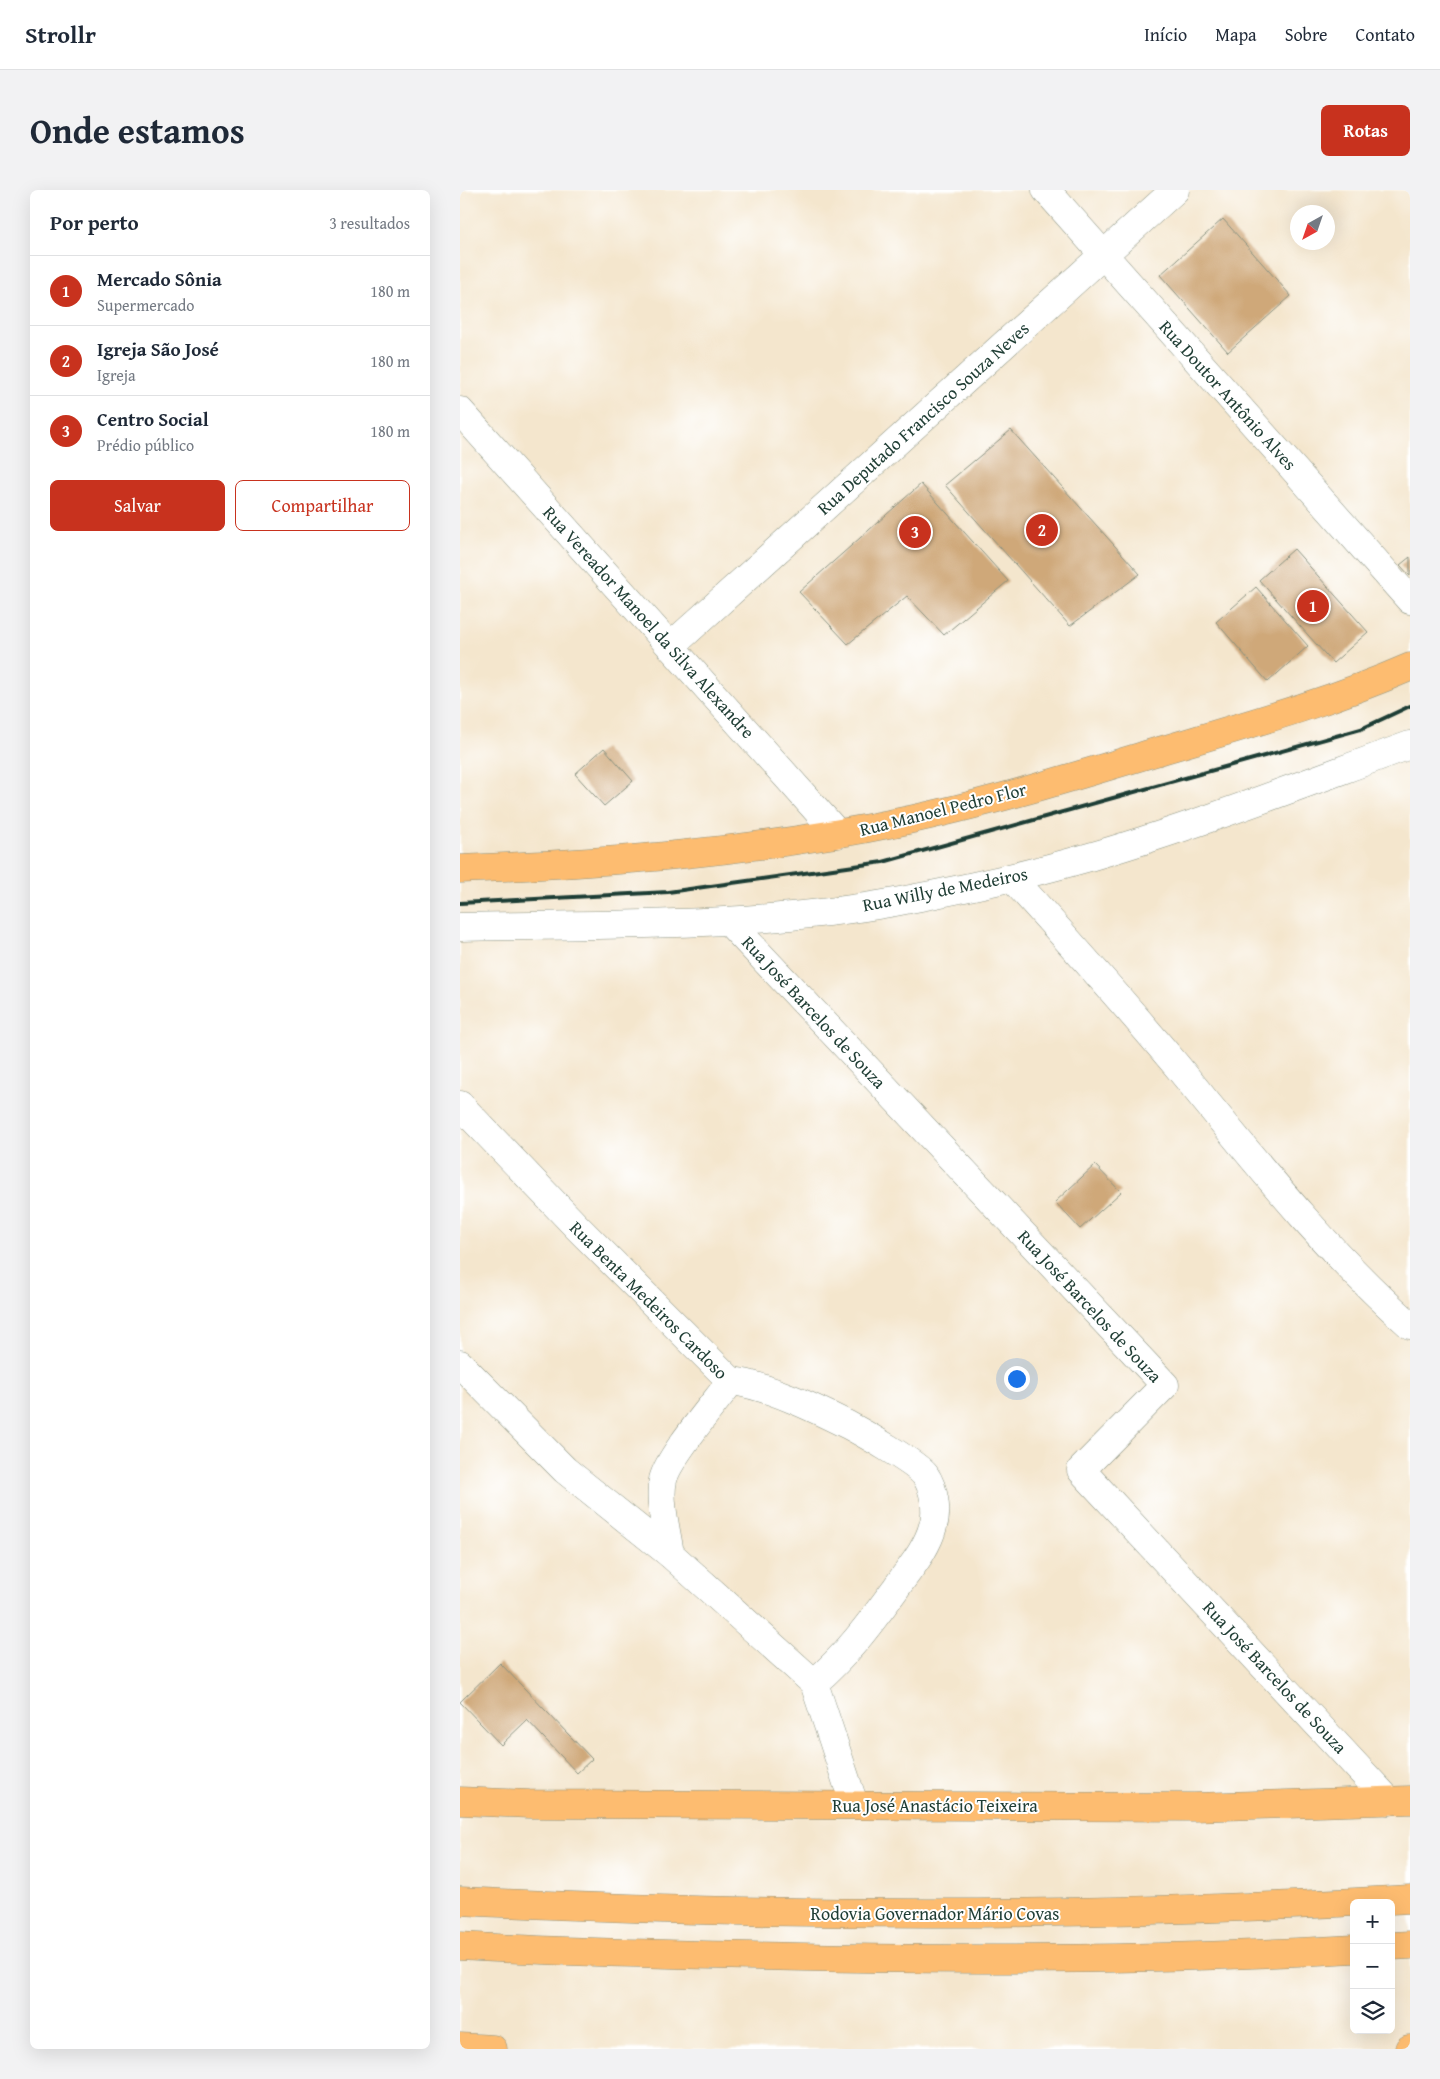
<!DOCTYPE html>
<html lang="pt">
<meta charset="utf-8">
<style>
:root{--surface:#fff;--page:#f2f2f3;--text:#1f2937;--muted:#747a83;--line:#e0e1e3;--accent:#c8321e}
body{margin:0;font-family:"Gentium Book Plus",serif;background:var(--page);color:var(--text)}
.controls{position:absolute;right:15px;bottom:15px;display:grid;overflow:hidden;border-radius:8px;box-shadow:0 5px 20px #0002}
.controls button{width:45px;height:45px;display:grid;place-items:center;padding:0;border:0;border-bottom:1px solid var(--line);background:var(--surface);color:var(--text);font:25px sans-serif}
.compass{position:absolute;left:830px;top:15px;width:45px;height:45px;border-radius:50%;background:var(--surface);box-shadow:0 5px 20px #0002;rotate:220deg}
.you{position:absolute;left:556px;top:1188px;width:18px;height:18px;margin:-12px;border:4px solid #fff;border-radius:50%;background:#1a73e8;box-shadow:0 0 0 8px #1a73e833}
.badge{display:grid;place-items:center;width:32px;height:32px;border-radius:50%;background:var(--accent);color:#fff;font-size:16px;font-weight:700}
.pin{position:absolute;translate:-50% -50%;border:2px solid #fff;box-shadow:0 1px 5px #0006}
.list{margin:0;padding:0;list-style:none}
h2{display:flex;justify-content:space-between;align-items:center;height:65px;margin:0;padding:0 20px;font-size:21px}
h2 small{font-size:16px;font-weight:400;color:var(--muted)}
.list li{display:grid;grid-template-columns:32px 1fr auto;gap:15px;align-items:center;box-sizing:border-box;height:70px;padding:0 20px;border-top:1px solid var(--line)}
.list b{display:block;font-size:19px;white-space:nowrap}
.list p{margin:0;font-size:16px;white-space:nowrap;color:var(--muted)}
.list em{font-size:16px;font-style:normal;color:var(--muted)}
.actions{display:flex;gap:10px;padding:15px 20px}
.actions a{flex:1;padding:11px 0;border:1px solid var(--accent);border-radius:8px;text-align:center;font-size:18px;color:var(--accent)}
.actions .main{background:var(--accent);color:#fff}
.icon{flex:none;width:28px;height:28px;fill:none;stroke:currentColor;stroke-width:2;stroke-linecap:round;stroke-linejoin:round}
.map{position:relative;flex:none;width:950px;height:1859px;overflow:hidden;border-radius:8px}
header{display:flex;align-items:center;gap:30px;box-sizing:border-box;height:70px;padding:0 25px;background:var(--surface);border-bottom:1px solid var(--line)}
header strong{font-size:24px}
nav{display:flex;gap:28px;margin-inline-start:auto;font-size:18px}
.intro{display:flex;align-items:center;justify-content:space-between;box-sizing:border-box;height:120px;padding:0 30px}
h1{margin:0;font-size:35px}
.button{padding:12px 22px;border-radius:8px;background:var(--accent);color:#fff;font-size:18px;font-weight:700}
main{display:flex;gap:30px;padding:0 30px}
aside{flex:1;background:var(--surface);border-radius:8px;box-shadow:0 5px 20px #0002}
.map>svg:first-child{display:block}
</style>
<header>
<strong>Strollr</strong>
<nav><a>Início</a><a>Mapa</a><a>Sobre</a><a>Contato</a></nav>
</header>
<div class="intro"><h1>Onde estamos</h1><a class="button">Rotas</a></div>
<main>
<aside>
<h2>Por perto<small>3 resultados</small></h2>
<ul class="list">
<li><span class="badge">1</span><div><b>Mercado Sônia</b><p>Supermercado</p></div><em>180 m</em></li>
<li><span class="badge">2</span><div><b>Igreja São José</b><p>Igreja</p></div><em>180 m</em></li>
<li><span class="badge">3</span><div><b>Centro Social</b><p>Prédio público</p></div><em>180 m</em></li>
</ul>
<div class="actions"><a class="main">Salvar</a><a>Compartilhar</a></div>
</aside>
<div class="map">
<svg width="950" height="1859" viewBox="0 0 950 1859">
<rect width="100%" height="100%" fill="#fff"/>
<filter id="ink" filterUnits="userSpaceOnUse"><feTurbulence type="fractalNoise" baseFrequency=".02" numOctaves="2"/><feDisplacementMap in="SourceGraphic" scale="10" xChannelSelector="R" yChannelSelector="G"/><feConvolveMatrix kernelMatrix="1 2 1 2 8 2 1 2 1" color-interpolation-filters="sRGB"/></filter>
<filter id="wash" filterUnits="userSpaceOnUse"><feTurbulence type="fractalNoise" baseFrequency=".0096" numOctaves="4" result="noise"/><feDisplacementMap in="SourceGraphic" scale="20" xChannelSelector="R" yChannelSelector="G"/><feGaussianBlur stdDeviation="1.12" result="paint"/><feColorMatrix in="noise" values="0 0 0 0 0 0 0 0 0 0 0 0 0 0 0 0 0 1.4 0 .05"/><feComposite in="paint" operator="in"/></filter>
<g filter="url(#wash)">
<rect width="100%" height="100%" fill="#f4e6cd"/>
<g id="blocks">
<g fill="#cfa879">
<polygon points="763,29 831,106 768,162 700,85"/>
<polygon points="551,240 680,384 610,436 485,295"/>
<polygon points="461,294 548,391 484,445 447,406 388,454 339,402"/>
<polygon points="834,359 908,442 873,473 799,390"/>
<polygon points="950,367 950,386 940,375"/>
<polygon points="796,397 848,456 808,492 756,432"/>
<polygon points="144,558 173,591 144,616 115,584"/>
<polygon points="635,975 661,1002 620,1039 595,1012"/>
<polygon points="40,1473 132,1569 117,1583 67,1530 41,1555 0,1512"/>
</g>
</g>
</g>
<g filter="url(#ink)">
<use href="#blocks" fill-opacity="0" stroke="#8a9280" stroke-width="1"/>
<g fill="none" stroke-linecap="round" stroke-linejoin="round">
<g stroke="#8a9280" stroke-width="29">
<g id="minor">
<polyline points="586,0 950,410"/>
<polyline points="0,221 378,644"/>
<polyline points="211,456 715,0"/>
<path d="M 552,688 C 608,750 663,812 717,876 C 791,966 863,1058 950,1135"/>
<polyline points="269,732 705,1195 621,1280 929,1611"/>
<path d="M 0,737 C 145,734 292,738 435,712 C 499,700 563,686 626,668 C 736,636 843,594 950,555"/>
<path d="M 0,915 L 116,1036 L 271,1191 C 255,1213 208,1267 203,1290 C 198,1310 207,1343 210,1364 L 354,1493 L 394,1614"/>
<polyline points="0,1174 105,1280 210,1364"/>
<path d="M 271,1191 C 307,1195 356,1219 388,1235 C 403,1243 456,1273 465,1285 C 474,1298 478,1321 473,1336 C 467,1359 450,1378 436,1398 C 411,1432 387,1465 354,1493"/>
</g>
</g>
<g stroke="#8a9280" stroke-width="29">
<g id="major">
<path d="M 0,679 C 147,673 294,662 439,632 C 526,614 613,587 699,561 C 783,536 870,512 950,477"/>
<polyline points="0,1611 69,1614 734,1617 950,1610"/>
<polyline points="0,1857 33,1859"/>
<polyline points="949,1859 950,1859"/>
</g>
</g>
<g stroke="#8a9280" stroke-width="29">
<g id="highway">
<path d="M 0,1711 C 318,1727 632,1728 950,1709"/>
<path d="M 0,1756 C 97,1762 195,1764 292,1766 C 493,1771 693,1771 894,1759"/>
<polyline points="931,1756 950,1755"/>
</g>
</g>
<use href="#minor" stroke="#fff" stroke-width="28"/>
<use href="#major" stroke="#fdbc70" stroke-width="28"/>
<use href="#highway" stroke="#fdbc70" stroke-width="28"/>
<polyline stroke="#1f3d34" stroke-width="4" points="0,713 208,702 423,672 901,539 950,516"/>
</g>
</g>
<g text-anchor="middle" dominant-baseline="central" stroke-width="4" stroke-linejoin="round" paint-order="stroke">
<g font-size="18" fill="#1f3d34" stroke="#fff">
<text transform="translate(768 205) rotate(48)">Rua Doutor Antônio Alves</text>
<text transform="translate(463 228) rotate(-42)">Rua Deputado Francisco Souza Neves</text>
<text transform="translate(189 432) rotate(48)">Rua Vereador Manoel da Silva Alexandre</text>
<text transform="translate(483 619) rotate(-14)">Rua Manoel Pedro Flor</text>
<text transform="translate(485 699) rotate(-11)">Rua Willy de Medeiros</text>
<text transform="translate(354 822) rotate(47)">Rua José Barcelos de Souza</text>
<text transform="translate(189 1110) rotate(45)">Rua Benta Medeiros Cardoso</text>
<text transform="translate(630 1116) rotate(47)">Rua José Barcelos de Souza</text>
<text transform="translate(815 1487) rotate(47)">Rua José Barcelos de Souza</text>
<text x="475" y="1615">Rua José Anastácio Teixeira</text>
<text x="475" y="1723">Rodovia Governador Mário Covas</text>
</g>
</g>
</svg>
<div class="controls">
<button>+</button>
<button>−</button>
<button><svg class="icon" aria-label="layers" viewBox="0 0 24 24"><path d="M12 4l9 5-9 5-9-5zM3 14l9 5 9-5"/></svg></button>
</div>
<svg class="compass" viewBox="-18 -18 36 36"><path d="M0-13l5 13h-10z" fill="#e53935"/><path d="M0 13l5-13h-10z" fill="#747a83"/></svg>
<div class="you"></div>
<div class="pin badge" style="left:853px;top:416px">1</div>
<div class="pin badge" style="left:582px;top:340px">2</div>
<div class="pin badge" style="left:455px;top:342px">3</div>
</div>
</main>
